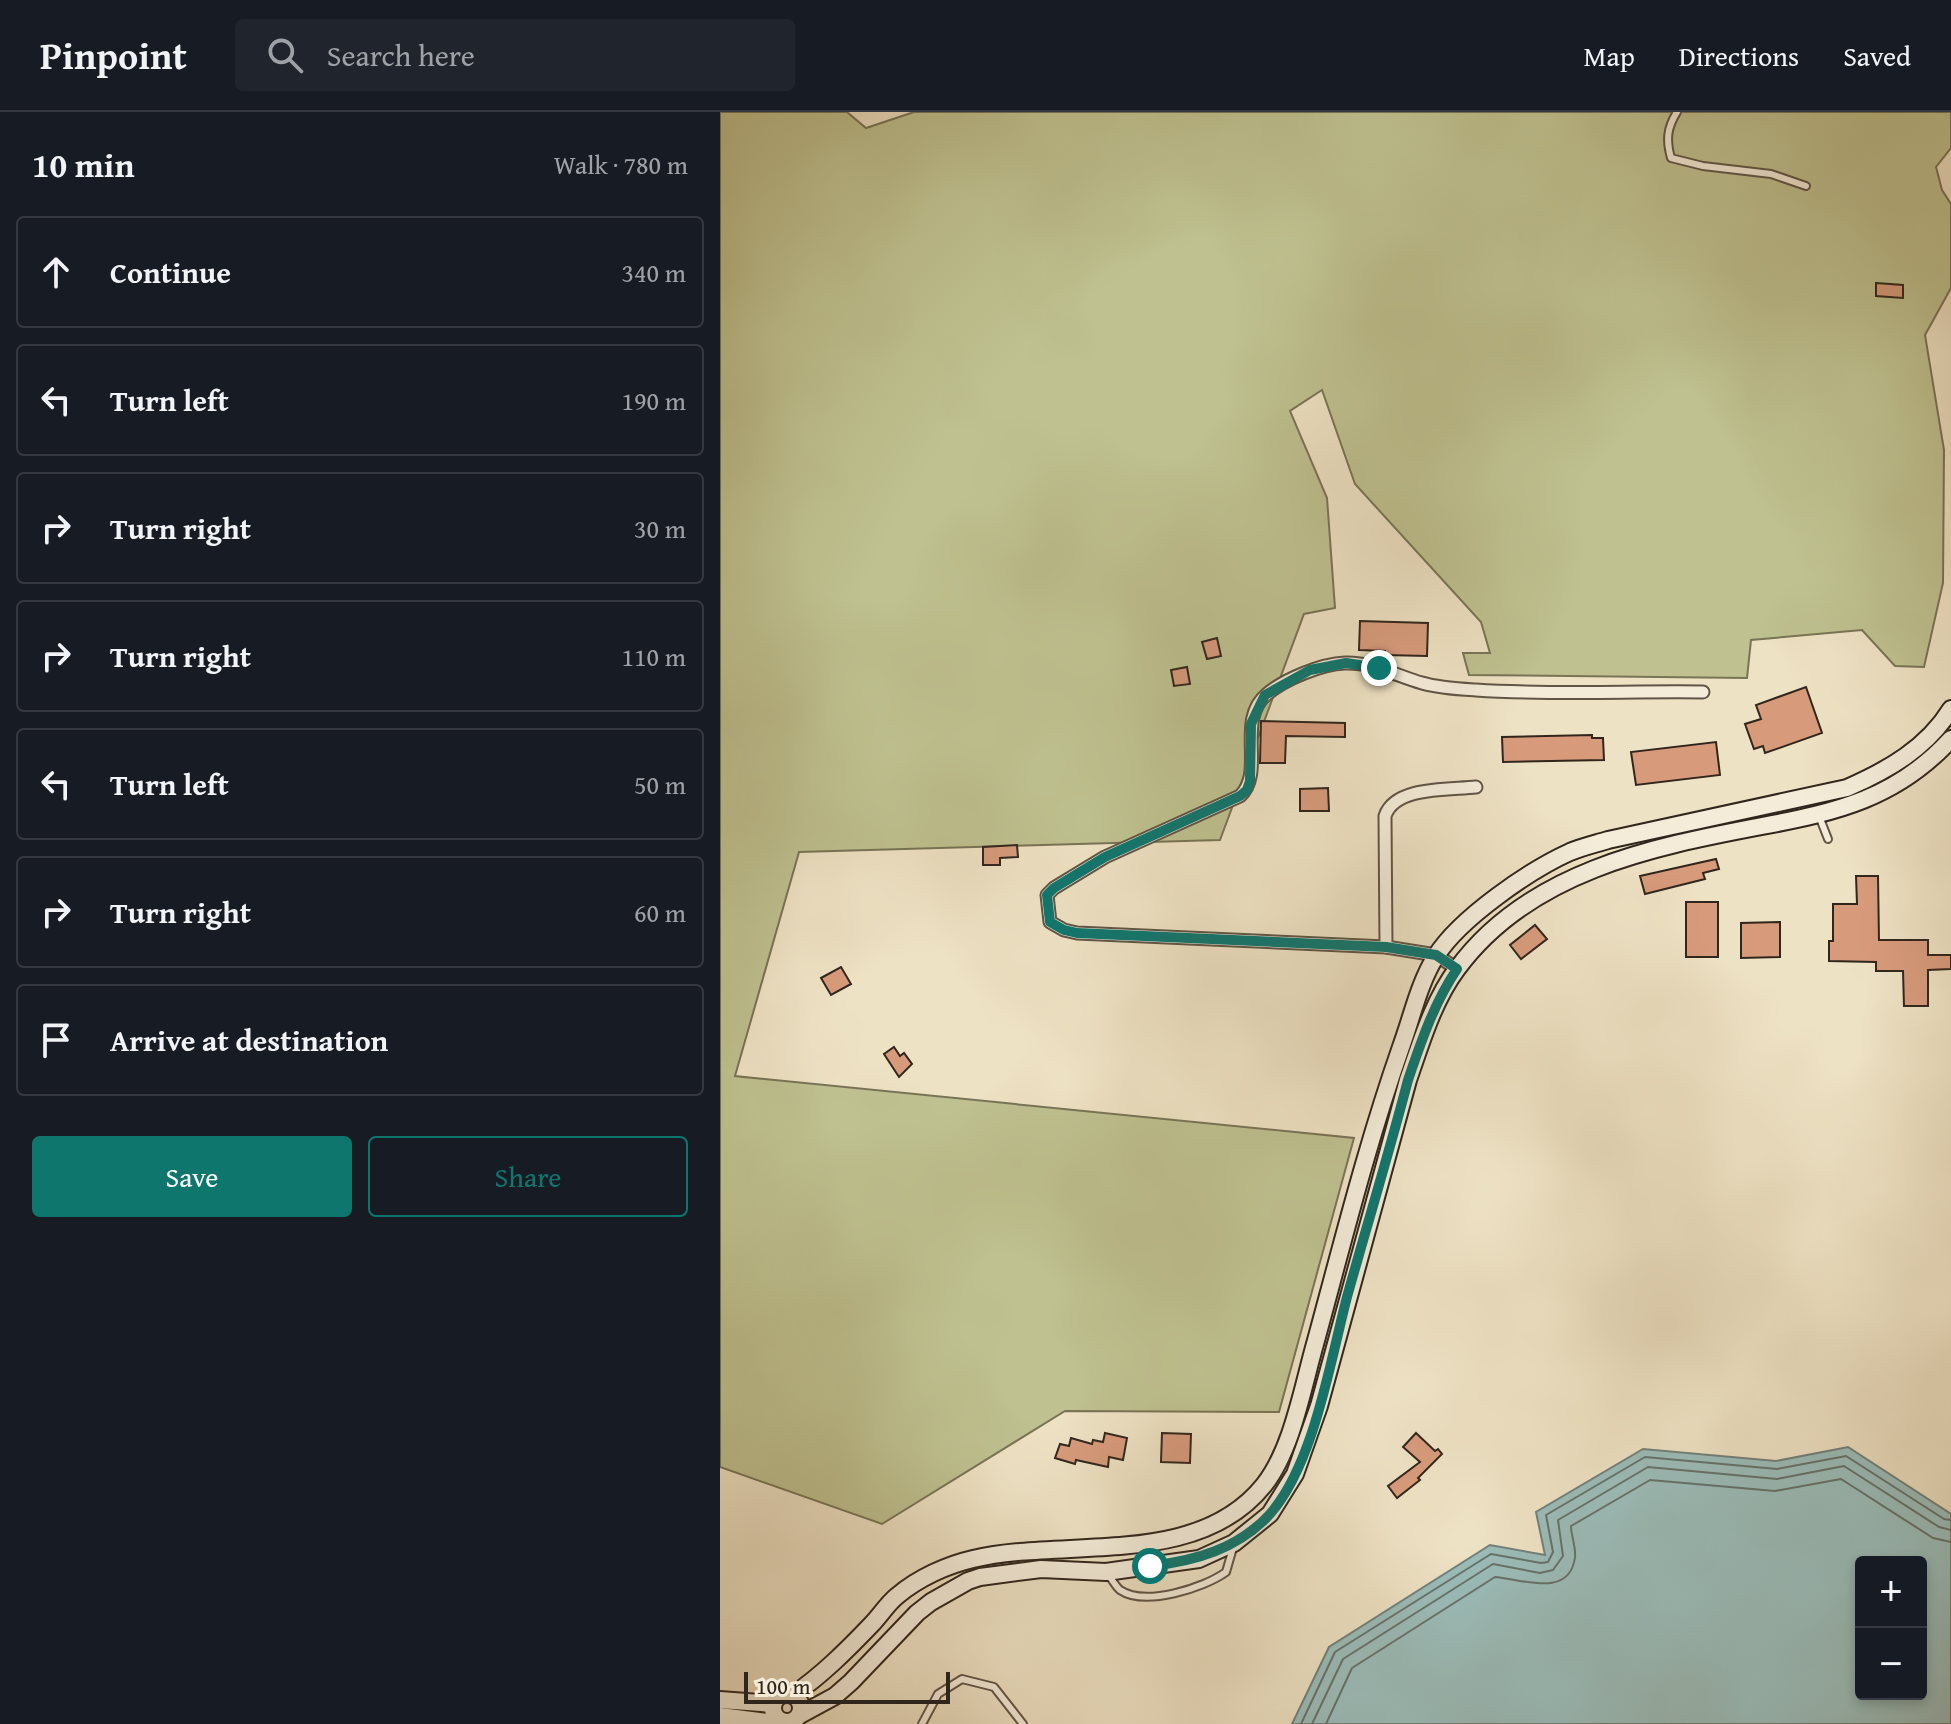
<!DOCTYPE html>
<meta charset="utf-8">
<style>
:root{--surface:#171b24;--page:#20242c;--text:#f1f3f6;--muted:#9ea1a6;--line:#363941;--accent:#0f766e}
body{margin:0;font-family:"Gentium Book Plus",serif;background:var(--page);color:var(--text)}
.controls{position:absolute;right:24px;bottom:24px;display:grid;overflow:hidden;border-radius:8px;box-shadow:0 4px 12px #0003}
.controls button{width:72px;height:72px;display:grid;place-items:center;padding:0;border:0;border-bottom:2px solid var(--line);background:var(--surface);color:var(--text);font:40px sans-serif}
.scale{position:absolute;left:24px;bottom:20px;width:206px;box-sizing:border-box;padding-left:8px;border:4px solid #31261c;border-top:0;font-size:22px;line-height:28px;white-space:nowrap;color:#31261c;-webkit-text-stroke:6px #f4ecd9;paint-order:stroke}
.stop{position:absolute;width:24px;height:24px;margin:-18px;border:6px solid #0f766e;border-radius:50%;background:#fff}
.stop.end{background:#0f766e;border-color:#fff;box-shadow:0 2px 8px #0008}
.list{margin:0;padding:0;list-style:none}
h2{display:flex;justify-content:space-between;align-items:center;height:104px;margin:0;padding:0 32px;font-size:34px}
h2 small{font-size:26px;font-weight:400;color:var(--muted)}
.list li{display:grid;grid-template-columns:52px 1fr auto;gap:24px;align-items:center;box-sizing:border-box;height:112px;margin:0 16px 16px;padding:0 16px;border:2px solid var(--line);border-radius:8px}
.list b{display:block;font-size:30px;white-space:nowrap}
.list em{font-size:26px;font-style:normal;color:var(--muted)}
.actions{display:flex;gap:16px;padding:24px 32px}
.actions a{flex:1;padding:18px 0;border:2px solid var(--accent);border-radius:8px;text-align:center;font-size:28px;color:var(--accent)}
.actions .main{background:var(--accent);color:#fff}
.icon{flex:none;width:44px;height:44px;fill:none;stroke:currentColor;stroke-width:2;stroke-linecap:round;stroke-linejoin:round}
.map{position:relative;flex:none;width:1231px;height:1612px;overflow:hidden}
header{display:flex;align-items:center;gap:48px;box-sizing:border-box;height:112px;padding:0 40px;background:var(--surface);border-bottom:2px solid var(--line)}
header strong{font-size:38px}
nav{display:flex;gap:44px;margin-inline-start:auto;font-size:28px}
.search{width:560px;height:72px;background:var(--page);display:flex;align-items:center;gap:20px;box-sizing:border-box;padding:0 28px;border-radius:8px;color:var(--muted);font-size:30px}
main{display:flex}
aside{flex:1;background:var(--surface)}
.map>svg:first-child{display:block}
</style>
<header>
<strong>Pinpoint</strong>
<div class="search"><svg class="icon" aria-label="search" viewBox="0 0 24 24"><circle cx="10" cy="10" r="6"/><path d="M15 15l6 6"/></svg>Search here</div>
<nav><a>Map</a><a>Directions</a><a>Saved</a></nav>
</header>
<main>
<aside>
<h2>10 min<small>Walk · 780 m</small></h2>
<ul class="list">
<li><svg class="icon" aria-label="ahead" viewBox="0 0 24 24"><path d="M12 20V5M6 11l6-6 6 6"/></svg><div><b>Continue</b></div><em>340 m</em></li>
<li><svg class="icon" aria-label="left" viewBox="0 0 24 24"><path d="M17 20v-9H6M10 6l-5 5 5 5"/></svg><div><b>Turn left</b></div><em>190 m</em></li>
<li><svg class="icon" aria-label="right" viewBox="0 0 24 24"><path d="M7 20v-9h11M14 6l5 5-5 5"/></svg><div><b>Turn right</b></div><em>30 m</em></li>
<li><svg class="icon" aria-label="right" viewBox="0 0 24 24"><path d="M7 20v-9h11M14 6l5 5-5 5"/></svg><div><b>Turn right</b></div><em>110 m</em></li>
<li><svg class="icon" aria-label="left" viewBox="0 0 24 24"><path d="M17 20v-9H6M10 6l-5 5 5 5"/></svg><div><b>Turn left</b></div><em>50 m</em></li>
<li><svg class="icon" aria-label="right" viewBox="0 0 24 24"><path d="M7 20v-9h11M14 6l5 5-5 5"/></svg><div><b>Turn right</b></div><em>60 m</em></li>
<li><svg class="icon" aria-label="arrive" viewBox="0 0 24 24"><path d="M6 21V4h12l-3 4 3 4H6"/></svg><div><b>Arrive at destination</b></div></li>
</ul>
<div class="actions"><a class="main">Save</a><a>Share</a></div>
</aside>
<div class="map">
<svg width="1231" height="1612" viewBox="0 0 1231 1612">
<rect width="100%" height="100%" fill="#eee2c4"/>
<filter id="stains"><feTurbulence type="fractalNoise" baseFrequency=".0025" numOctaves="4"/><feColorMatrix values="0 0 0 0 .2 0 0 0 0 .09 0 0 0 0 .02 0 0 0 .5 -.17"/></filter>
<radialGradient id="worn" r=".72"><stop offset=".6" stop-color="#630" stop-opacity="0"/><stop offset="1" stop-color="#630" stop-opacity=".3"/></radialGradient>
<polygon fill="#bfc190" stroke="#787456" stroke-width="2" points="0,0 127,0 146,16 194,0 1231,0 1231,36 1216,55 1222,78 1231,92 1231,176 1205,223 1224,338 1223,471 1204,555 1175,554 1142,518 1031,528 1027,566 749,563 743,541 770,541 761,510 635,372 602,278 570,299 607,386 615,496 584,502 500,728 79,740 15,964 634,1026 559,1300 345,1299 162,1412 0,1355"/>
<path fill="#9bbdba" stroke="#71817b" stroke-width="2" fill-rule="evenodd" d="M 1128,1335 L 1231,1402 L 1231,1612 L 572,1612 L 609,1535 L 770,1433 L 825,1443 L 816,1400 L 923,1337 L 1056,1349 ZM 1141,1450 L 1201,1450 L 1201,1582 L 1141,1582 Z"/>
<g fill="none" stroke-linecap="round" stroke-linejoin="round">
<g stroke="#66726b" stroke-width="2">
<polyline points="581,1612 615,1540 771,1442 821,1451 828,1450 833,1440 826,1403 925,1345 1057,1357 1126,1344 1224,1407 1231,1408"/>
<polyline points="592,1612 623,1547 773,1452 820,1461 833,1458 843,1444 838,1408 928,1355 1057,1367 1124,1354 1219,1415 1231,1418"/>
<path d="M 606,1612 L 632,1556 L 775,1465 C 801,1467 850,1487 855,1445 C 856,1434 851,1424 851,1414 L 930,1368 L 1055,1379 L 1121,1367 L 1213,1426 L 1231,1430"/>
</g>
</g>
<g fill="#d79b7c" stroke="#31261c" stroke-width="2">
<polygon points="1156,171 1183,173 1183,186 1156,184"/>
<polygon points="640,509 708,511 707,544 665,543 665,539 639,538"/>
<polygon points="497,526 501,544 487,547 482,530"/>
<polygon points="467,555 470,572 454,574 451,558"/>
<polygon points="1086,575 1102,621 1045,641 1043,634 1034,637 1025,612 1041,607 1036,593"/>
<polygon points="541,609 625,611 625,625 566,624 565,651 540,651"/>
<polygon points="872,623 872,626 883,626 884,648 783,650 782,625"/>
<polygon points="996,630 1000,663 916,673 911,640"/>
<polygon points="608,676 609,699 580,699 580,677"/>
<polygon points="297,733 298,745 280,746 280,753 263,753 263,735"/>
<polygon points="996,747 999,757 983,761 985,767 925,782 920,764"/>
<polygon points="1136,764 1158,764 1159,828 1208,828 1208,843 1231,843 1231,857 1208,858 1208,894 1184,894 1183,859 1156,859 1156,850 1109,849 1109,829 1113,829 1113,792 1137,792"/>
<rect x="966" y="790" width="32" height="55"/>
<polygon points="1060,810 1060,845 1021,846 1021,811"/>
<polygon points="815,813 827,827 801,847 790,833"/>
<polygon points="121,855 131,872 111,883 101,866"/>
<polygon points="174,935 180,944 184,941 192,952 179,965 164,942"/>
<polygon points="385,1321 407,1326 403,1348 389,1345 388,1355 356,1348 355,1352 335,1346 340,1332 349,1334 351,1326 372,1332 373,1328 383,1330"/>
<polygon points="442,1321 471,1322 470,1351 441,1350"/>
<polygon points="696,1321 715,1339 718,1337 722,1342 698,1366 700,1368 677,1386 668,1374 700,1350 683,1335"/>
</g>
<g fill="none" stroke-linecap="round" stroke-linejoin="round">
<g stroke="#605546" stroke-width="10">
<g id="service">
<path d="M 957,0 C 947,16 946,28 951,46 L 983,54 L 1051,62 L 1086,74"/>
<polyline points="1099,704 1108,727"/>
<path d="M 388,1463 C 392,1467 396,1475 400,1478 C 425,1495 484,1476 506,1460 L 513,1436"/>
<polyline points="202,1612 218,1582 242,1567 274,1575 303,1612"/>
</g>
</g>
<g stroke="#605546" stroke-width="15">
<g id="minor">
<path d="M 666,835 L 665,704 C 675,674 729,678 756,675"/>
<path d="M 737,857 L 716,843 L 666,835 L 357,821 L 344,818 L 330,810 L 327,783 L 334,776 L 385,745 L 520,684 C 546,660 515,608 547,582 C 565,567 601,552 625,551 C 652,550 677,564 702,571 C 719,576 739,577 756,578 C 831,583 908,579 983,580"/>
<polyline points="69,1611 70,1612"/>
</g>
</g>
<g stroke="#31261c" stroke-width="20">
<g id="secondary">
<circle cx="67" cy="1596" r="14"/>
<path d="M 73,1583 C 102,1563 126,1539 151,1513 C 160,1504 167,1492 177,1484 C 198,1466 227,1453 253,1447 C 346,1425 477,1457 544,1373 C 572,1338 583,1274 595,1232 C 622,1133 647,1032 681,935 C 692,905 699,871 716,844 C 740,806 810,758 850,740 C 862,735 875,732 888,728 L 1127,676 C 1168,658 1207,636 1231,597"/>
<polyline points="0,1588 53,1592"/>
<path d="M 80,1603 L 115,1584 L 131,1570 L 197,1501 L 211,1490 L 248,1469 L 260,1465 L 321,1457 L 386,1460 L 479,1447 L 514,1431 L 550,1402 L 575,1362 L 599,1294 L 688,968 C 701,931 713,889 737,857 C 808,760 931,735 1042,714 C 1117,700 1177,686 1231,627"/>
<polyline points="0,1604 47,1610 60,1609"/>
</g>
</g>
<use href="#service" stroke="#f4ecd9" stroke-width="6"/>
<use href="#minor" stroke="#f4ecd9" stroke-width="11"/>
<use href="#secondary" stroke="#f4ecd9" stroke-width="16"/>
</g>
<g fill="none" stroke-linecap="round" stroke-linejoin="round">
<path stroke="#0f766e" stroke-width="10" d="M 430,1454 C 475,1449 518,1437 550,1402 C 594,1352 610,1250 627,1185 C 647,1113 669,1041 688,968 C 701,930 714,891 737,857 L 716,843 L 666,835 L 357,821 L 344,818 L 330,810 L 327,783 L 334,776 L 385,745 L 520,684 L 527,678 L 530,669 L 531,612 L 545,583 L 590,558 L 626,551 L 659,556"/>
</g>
<rect width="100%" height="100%" filter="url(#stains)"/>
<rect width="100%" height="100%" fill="url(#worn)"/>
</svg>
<div class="controls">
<button>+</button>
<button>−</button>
</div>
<div class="scale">100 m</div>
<div class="stop" style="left:430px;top:1454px"></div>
<div class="stop end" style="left:659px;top:556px"></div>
</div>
</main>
